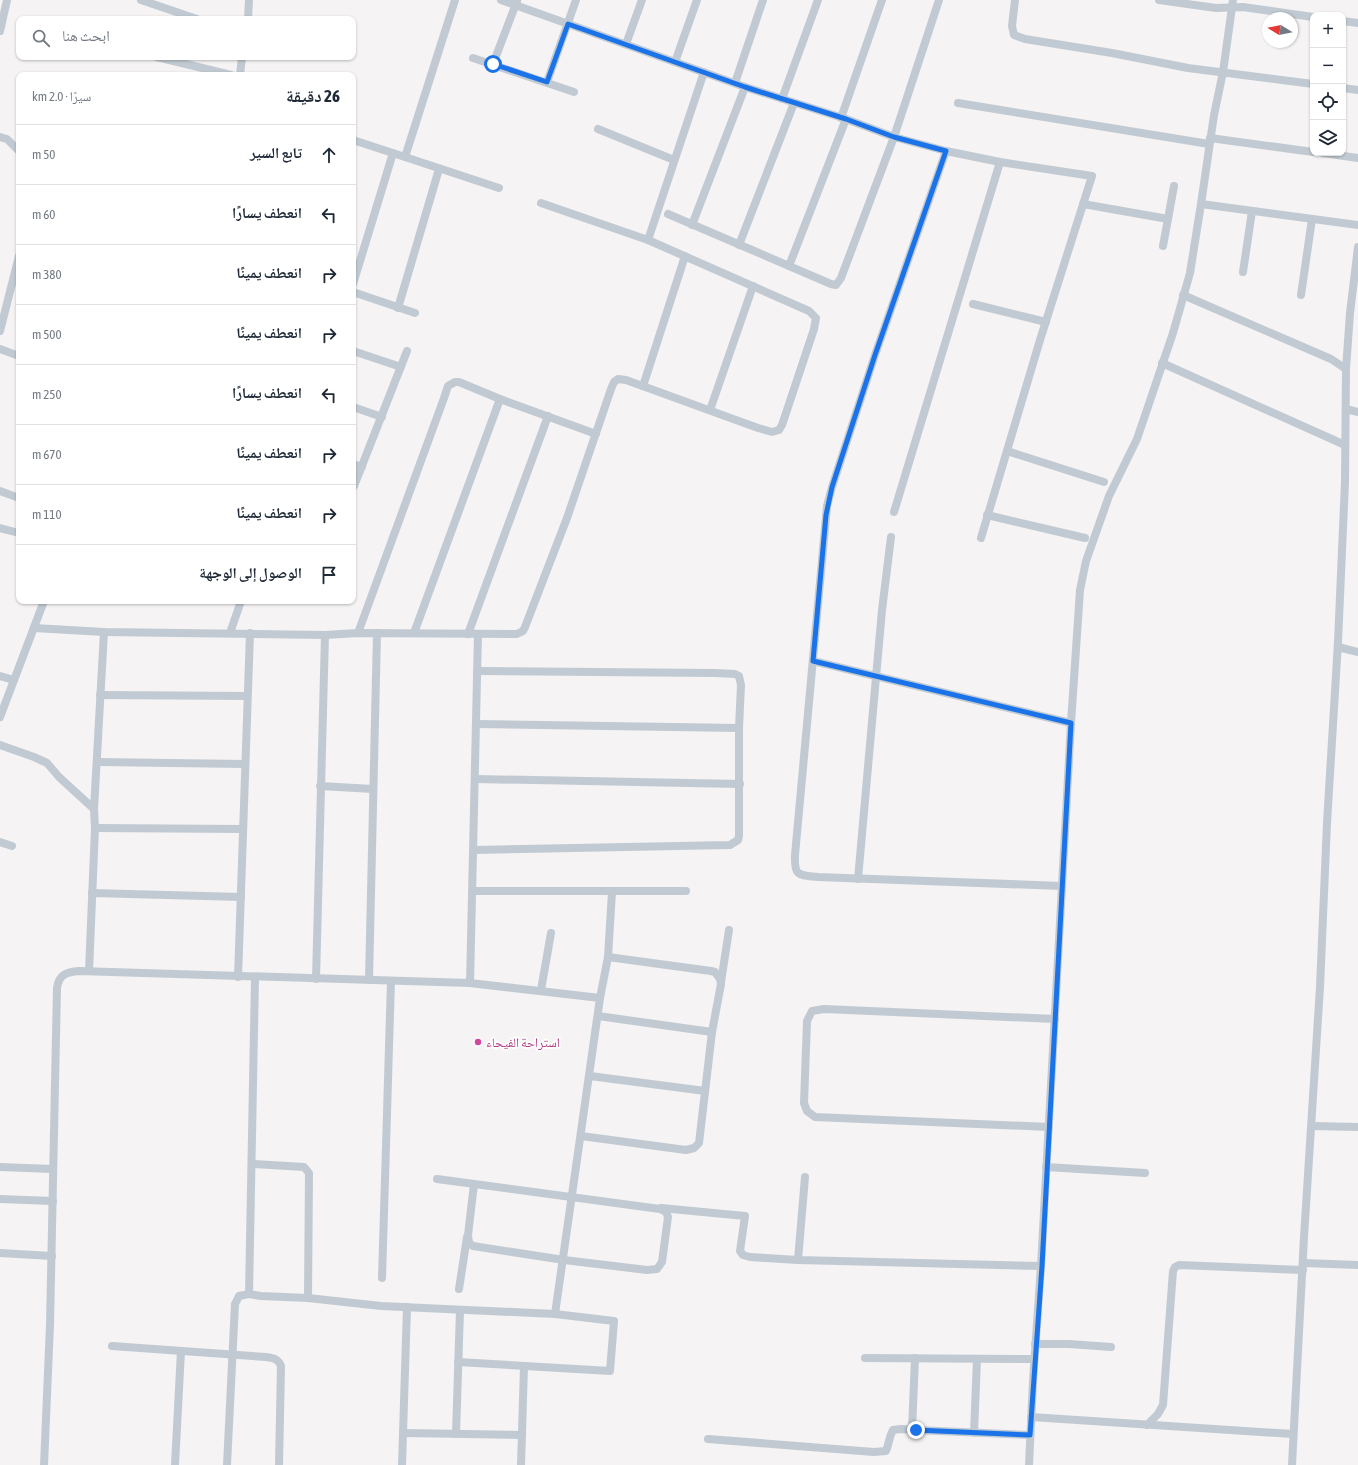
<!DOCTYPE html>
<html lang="ar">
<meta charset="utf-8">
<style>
:root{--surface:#fff;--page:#f6f6f7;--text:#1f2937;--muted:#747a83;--line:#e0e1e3}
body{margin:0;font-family:"Asap Condensed","Noto Naskh Arabic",sans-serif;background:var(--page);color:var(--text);direction:rtl}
.controls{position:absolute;right:12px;top:12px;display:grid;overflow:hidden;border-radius:8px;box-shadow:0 1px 3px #0004}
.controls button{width:36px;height:36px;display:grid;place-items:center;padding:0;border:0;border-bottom:1px solid var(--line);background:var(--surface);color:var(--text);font:20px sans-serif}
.compass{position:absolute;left:1262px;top:12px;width:36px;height:36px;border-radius:50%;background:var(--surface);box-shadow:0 1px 3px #0004;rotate:280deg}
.stop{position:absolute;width:12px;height:12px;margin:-9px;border:3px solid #1a73e8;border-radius:50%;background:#fff}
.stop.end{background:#1a73e8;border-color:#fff;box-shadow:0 1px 4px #0008}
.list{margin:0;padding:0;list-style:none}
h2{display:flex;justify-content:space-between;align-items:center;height:52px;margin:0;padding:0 16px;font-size:17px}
h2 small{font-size:13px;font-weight:400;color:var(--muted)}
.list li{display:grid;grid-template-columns:26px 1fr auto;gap:12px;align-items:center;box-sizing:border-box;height:60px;padding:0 16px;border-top:1px solid var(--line)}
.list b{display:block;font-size:15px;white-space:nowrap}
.list em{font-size:13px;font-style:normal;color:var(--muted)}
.icon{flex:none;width:22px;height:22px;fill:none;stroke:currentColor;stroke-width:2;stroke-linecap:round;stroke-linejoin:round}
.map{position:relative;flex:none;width:1358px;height:1465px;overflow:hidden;direction:ltr}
.search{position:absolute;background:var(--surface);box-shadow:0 1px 3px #0004;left:16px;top:16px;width:340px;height:44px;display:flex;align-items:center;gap:10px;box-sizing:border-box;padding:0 14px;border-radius:8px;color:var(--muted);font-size:15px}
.panel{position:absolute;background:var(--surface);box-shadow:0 1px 3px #0004;left:16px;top:72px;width:340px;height:532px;border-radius:8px;direction:rtl}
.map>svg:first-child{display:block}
</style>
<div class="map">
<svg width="1358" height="1465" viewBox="0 0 1358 1465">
<rect width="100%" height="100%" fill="#f5f3f3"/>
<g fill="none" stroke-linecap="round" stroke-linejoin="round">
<g stroke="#c1cad2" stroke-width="8">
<polyline points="141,0 197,19"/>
<polyline points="501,0 745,87 846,119 894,137 946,151 1000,162 1092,176 1040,340 981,538"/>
<polyline points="1015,0 1012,26 1014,35 1025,39 1112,53 1188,68 1313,84"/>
<polyline points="1159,0 1216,8 1243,7 1313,17"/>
<polyline points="248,19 249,0"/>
<polyline points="1343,21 1358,23"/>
<polyline points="0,31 7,0"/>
<polyline points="626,44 642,0"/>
<polyline points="157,57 231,75"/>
<polyline points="473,58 574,92"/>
<polyline points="675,62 697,0"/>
<polyline points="493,64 517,1"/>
<polyline points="240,75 242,57"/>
<polyline points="547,82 576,0"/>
<polyline points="735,83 763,0"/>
<polyline points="1343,88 1358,90"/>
<polyline points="782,99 818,0"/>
<polyline points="958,103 1209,144"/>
<polyline points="841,118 882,0"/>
<polyline points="598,129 674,160"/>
<polyline points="0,137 7,139 19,151"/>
<polyline points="1210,138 1313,152"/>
<polyline points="353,140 405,157 455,0"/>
<path d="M 946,151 L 875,355 L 832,487 L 827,506 L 795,855 C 794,877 799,875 818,877 L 1062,886"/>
<polyline points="1323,153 1358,158"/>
<polyline points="405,157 499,188"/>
<polyline points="541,203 648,240"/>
<polyline points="1083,204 1168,219"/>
<polyline points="1201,204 1358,225"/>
<polyline points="668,214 831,284 836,285 841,278 894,137 939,0"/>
<polyline points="692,225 745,87"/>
<polyline points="739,245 794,103"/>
<polyline points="1163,246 1174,186"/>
<polyline points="789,266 846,119"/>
<polyline points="1243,272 1252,211"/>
<polyline points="353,284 393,153"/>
<polyline points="353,292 415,313"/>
<polyline points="1183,295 1331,359 1346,369 1345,482 1338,642 1327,823 1320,987 1304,1237 1292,1465"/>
<polyline points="1301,295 1312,219"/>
<polyline points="973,304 1046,322"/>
<polyline points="398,308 439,169"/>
<polyline points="0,331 19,256"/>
<polyline points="0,349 19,356"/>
<polyline points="353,351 401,367"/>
<polyline points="1162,363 1345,445"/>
<polyline points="1346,369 1350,313 1358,247"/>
<polyline points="643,386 685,256"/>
<polyline points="353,407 382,417"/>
<polyline points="1346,409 1358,412"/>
<polyline points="710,410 753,286"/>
<polyline points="1007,451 1104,482"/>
<polyline points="353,464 362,467"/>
<polyline points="354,486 407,351"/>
<polyline points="0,491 19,498"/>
<polyline points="894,512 1000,162"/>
<polyline points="987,515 1085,538"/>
<polyline points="0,528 19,533"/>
<polyline points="34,628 104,632 325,635 358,633 517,634 523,631 525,627 567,518 611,389 614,382 618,379 626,380 758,428 772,432 779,430 782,425 814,329 816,318 809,311 648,240 704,72"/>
<polyline points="230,633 241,601"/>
<polyline points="358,633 444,398 448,386 455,382 459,382 500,399 596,434"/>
<polyline points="414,633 500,399"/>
<polyline points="468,634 548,416"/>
<polyline points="1338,647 1358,652"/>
<polyline points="813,661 1071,723"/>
<polyline points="0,676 14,680"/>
<polyline points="100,695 247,696"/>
<polyline points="0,717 44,601"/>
<polyline points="476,724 739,728"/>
<polyline points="0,745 34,757 47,763 59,777 94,809"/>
<polyline points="97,762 245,764"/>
<polyline points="475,779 740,784"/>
<polyline points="320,786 373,789"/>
<polyline points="95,828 243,829"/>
<polyline points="0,842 12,846"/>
<polyline points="474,850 730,845 738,840 739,836 739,728 741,685 739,676 735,674 715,673 477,671"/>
<polyline points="858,879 882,610 891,537"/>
<polyline points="473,891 686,891"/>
<polyline points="92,893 241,897"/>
<polyline points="89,971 95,828 94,809 104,632"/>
<polyline points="238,977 250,633"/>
<polyline points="255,977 249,1294 261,1296 308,1298 381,1306 555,1314 614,1321 610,1371 458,1362"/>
<polyline points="316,979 325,635"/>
<polyline points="369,980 377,633"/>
<polyline points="721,982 729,930"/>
<polyline points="470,983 600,998"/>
<polyline points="541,990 551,933"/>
<polyline points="598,1016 712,1032"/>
<polyline points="590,1076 705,1091"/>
<polyline points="1312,1126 1358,1127"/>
<polyline points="1049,1127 815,1117 807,1111 804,1103 807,1021 812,1011 824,1009 1055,1019"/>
<polyline points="581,1136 686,1150 694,1148 699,1143 712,1032 721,984 720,979 715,972 711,971 608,957"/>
<polyline points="252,1164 304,1167 309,1173 308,1298"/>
<polyline points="0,1167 53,1169"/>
<polyline points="1046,1167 1145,1173"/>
<polyline points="437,1179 660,1209 666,1212 668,1217 662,1262 657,1269 647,1270 564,1260 473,1246 469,1243 468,1235 474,1184"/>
<polyline points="0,1199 53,1201"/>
<polyline points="661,1208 745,1216 740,1251 743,1255 750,1257 798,1260 1041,1266"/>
<polyline points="0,1253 52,1256"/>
<polyline points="798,1260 805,1177"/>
<polyline points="1303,1263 1358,1265"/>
<polyline points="382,1278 391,981"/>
<polyline points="459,1289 467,1237"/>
<polyline points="555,1314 600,998 608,957 612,892"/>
<polyline points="1035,1344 1069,1344 1111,1347"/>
<path d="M 112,1346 L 266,1357 C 274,1358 278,1359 281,1366 L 279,1465"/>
<polyline points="865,1358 1034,1359"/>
<polyline points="1031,1417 1293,1434"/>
<polyline points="1147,1425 1158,1414 1163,1405 1173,1271 1175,1267 1179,1265 1303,1270"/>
<polyline points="912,1430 915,1358"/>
<polyline points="403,1433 522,1435"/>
<polyline points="974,1433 977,1359"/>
<polyline points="456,1434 460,1310"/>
<path d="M 708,1439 L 874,1452 L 886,1451 C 889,1444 889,1437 893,1430 L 901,1429 L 916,1430 L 1030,1435"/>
<path d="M 44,1465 L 50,1325 L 57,988 C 59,974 67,972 79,971 L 470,983 L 478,634"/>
<polyline points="175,1465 181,1351"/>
<polyline points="227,1465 235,1304 239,1296 249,1294"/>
<polyline points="402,1465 407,1307"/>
<polyline points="521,1465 524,1367"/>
<polyline points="1029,1465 1033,1381 1041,1266 1071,723 1080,590 1086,561 1109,496 1137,439 1173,333 1190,273 1201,204 1214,115 1223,72 1233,0"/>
</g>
</g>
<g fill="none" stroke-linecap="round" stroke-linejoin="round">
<polyline stroke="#1a73e8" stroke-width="5" points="493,64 547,82 568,24 745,87 846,119 894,137 946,151 875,355 832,487 826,515 813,661 1071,723 1042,1266 1030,1435 916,1430"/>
</g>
<circle fill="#d1479c" stroke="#fff" stroke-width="1.5" cx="478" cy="1042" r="4"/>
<g text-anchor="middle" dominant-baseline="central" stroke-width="3.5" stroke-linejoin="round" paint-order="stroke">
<g font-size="13" fill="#b23c85" stroke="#fff" text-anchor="start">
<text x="486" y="1042">استراحة الفيحاء</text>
</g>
</g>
</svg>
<div class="controls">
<button>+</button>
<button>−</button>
<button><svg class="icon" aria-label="locate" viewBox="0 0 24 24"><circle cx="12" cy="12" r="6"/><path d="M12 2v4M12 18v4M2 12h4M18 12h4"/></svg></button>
<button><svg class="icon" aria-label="layers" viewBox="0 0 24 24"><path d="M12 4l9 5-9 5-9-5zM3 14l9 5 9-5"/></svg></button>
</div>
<svg class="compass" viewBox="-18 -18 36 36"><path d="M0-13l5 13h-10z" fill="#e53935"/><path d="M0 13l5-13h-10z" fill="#747a83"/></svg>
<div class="stop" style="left:493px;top:64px"></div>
<div class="stop end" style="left:916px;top:1430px"></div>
<div class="search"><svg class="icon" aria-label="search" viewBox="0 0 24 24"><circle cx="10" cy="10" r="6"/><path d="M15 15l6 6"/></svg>ابحث هنا</div>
<section class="panel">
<h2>26 دقيقة<small>سيرًا · 2.0 km</small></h2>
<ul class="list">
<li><svg class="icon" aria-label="ahead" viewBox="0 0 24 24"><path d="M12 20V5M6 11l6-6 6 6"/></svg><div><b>تابع السير</b></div><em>50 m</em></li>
<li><svg class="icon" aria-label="left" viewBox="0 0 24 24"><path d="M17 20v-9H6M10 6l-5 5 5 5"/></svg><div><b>انعطف يسارًا</b></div><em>60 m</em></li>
<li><svg class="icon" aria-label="right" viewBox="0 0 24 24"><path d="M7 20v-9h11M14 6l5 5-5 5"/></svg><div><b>انعطف يمينًا</b></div><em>380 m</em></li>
<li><svg class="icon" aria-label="right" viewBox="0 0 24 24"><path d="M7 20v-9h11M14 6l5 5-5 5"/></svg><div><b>انعطف يمينًا</b></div><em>500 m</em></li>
<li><svg class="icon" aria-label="left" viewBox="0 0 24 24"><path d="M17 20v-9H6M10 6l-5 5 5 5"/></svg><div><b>انعطف يسارًا</b></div><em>250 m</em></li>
<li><svg class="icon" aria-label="right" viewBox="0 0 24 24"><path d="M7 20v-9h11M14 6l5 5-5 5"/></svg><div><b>انعطف يمينًا</b></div><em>670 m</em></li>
<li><svg class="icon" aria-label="right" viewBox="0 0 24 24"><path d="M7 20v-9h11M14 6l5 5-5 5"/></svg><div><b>انعطف يمينًا</b></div><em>110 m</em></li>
<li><svg class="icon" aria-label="arrive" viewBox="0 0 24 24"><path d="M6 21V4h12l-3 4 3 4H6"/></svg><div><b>الوصول إلى الوجهة</b></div></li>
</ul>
</section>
</div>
